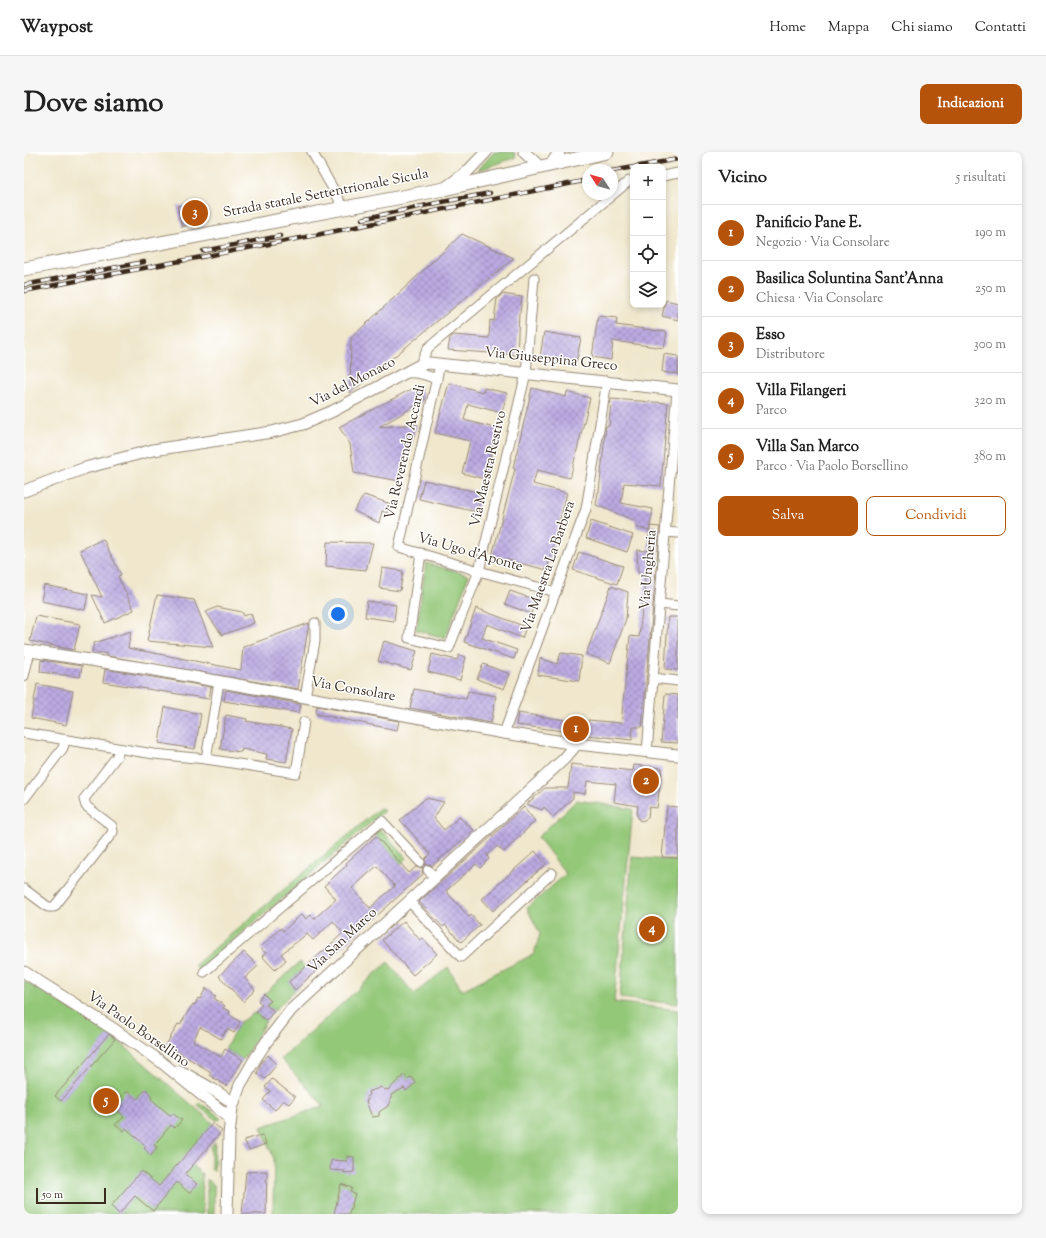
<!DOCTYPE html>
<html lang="it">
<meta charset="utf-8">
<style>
:root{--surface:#fff;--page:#f6f6f6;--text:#222;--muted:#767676;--line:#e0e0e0;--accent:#b45309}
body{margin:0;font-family:"Sorts Mill Goudy",serif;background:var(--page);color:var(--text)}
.controls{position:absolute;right:12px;top:12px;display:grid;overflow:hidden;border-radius:8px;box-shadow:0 2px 6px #0003}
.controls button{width:36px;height:36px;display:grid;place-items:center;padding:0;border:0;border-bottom:1px solid var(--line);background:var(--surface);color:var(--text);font:20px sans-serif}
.compass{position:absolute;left:558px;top:12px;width:36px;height:36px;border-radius:50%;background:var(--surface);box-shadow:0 2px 6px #0003;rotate:306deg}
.scale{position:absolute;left:12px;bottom:10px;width:70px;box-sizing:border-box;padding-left:4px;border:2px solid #3b2a1e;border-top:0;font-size:11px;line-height:14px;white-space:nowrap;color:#3b2a1e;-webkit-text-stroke:3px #fff;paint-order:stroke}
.you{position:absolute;left:314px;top:462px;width:14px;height:14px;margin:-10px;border:3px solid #fff;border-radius:50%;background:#1a73e8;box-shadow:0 0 0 6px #1a73e833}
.badge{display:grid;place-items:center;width:26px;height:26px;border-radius:50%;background:var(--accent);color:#fff;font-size:13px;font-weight:700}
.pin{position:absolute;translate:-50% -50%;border:2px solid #fff;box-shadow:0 1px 4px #0006}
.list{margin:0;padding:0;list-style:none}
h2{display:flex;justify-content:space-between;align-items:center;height:52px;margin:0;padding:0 16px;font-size:17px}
h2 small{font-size:13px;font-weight:400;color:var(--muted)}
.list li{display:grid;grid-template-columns:26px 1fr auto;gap:12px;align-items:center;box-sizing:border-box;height:56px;padding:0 16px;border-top:1px solid var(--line)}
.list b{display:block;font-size:15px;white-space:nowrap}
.list p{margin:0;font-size:13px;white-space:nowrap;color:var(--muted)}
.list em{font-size:13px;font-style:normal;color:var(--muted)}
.actions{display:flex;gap:8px;padding:12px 16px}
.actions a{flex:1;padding:9px 0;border:1px solid var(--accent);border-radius:8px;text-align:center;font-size:14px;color:var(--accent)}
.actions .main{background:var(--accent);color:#fff}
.icon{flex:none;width:22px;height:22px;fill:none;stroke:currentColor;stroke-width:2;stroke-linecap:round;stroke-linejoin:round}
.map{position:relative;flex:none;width:654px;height:1062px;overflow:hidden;border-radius:8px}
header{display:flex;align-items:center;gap:24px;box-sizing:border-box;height:56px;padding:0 20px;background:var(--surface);border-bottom:1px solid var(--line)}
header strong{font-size:19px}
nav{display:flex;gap:22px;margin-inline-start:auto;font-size:14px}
.intro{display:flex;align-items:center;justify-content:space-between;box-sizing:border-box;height:96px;padding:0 24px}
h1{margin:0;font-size:28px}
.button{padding:10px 18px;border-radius:8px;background:var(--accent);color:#fff;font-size:14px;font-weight:700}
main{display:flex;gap:24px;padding:0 24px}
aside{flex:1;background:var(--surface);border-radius:8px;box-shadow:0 2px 6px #0003}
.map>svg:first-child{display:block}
</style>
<header>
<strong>Waypost</strong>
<nav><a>Home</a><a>Mappa</a><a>Chi siamo</a><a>Contatti</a></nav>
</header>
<div class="intro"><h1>Dove siamo</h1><a class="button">Indicazioni</a></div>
<main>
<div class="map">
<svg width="654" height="1062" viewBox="0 0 654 1062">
<defs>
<pattern id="building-cross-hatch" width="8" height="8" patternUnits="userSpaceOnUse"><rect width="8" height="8" fill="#bbaae2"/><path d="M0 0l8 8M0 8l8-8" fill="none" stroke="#998bb7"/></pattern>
</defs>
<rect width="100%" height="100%" fill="#fff"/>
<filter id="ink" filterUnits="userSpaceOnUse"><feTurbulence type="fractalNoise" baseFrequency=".025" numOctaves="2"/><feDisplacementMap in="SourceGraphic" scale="8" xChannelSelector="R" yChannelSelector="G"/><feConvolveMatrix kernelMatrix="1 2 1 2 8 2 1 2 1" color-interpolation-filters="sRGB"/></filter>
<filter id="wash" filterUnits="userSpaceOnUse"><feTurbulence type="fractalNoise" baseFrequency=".012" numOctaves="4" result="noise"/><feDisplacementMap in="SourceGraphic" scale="16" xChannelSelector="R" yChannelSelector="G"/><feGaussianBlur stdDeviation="0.9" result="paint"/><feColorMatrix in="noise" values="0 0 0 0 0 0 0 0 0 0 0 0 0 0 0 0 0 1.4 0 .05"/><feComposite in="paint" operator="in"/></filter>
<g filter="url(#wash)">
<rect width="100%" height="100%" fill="#f0e7cc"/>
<g fill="#94c879" stroke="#68794c">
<polygon points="470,0 490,0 492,5 453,19"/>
<polygon points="402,411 445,423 421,486 392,478"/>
<polygon points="553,648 609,657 590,850 654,858 654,1062 249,1062 250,1007 237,975 300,954 257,907 364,810 390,842 424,815 438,838 510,802 516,782 503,756 542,722 514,685"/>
<polygon points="356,656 360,659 175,818 171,813"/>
<polygon points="356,677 383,706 377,712 350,682"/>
<polygon points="608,705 654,709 654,852 596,846"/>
<polygon points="276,810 281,816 265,830 271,838 250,859 242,853 247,849 240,842"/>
<polygon points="0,829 84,880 198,979 168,1013 178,1022 179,1062 0,1062"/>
<polygon points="232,860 242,869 219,908 201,897 216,870"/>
<polygon points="175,950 193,963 197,967 192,968 174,953"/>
<polygon points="191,990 190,1019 187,1017 187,995"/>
<polygon points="183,1027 190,1033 190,1062 183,1062"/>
</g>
<g id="blocks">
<g fill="url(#building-cross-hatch)" fill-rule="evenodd">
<polygon points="163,53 167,72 158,75 153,54"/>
<polygon points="438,82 490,106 326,241 327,186"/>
<polygon points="478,142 498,145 496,161 495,161 493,203 424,198 426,186 430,183 465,186 466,168 470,169 473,147"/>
<polygon points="642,148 654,151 654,168 638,164"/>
<polygon points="574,164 593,166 592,173 643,180 640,196 589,189 587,208 568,205"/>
<polygon points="520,180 557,186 552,211 516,205"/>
<polygon points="640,202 654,204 654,222 638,220"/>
<polygon points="425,231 459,240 460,236 483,241 478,261 444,252 440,268 474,277 460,327 438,321 446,289 411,281"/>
<polygon points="395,233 401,248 355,275 393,272 376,329 330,321 326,292 315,275"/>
<polygon points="508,236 542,245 543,240 566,246 546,326 513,318 509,332 543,341 523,418 468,404 491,317 489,316"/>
<polygon points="587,247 644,251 637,334 600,331 597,351 629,357 626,374 636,375 618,575 609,575 608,588 563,583 564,568 597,571 606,484 615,485 620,441 621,422 614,421 613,398 624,399 626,374 625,379 612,375 612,369 572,353 574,340 575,340 582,274 585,274"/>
<polygon points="400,328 458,341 453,360 395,347"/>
<polygon points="340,343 367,352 363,361 358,359 355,371 330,359"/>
<polygon points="567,369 609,383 603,400 562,386"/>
<polygon points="79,387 97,423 94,424 110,458 81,471 68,443 78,445 56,398"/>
<polygon points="303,390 349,391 342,418 302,414"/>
<polygon points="555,400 599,414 593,432 549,418"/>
<polygon points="358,416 379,419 376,439 355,436"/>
<polygon points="20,433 64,442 61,458 17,449"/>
<polygon points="587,434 604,440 602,467 586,511 562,502"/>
<polygon points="486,439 512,448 507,462 481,452"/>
<polygon points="133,443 170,448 189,495 123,489"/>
<polygon points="343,449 372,453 370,469 341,465"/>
<polygon points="193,455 218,460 220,464 227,461 230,471 198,483 182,460"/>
<polygon points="452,456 502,475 498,486 463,472 458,486 493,498 490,507 440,490"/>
<polygon points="12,464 56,472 50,498 6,489"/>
<polygon points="644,465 654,465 654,518 641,517"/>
<polygon points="285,471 274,537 83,504 83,502 68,499 70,491 107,479 104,496 217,518 219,495"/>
<polygon points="360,489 393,499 387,518 354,509"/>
<polygon points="537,501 558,504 555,529 514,523 516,506 533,512"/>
<polygon points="408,502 433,508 435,503 442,505 436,528 404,520"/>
<polygon points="17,508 58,514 56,525 16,520"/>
<polygon points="459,512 486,522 480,537 453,527"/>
<polygon points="81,517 187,535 185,547 79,530"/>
<polygon points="13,532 49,539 42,573 7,566"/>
<polygon points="390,537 442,547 444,539 472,544 467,571 386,556"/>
<polygon points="202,538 277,552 275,561 200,549"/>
<polygon points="641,542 654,543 654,591 637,590"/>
<polygon points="293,554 375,569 373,578 292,562"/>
<polygon points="141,555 177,562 171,597 135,591"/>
<polygon points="494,561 542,568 540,579 492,573"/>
<polygon points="202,563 223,567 222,569 268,577 262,610 242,607 243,602 218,597 217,600 196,597"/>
<polygon points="547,612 609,619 610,613 638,616 633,656 625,655 624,666 618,669 615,668 613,663 614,654 590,650 592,632 563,629 561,642 549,640 549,646 529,665 520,655 518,658 503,652 521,636 544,636"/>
<polygon points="402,646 420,650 410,666 420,678 435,665 450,678 408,714 406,712 401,713 401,707 406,702 376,668"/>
<polygon points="643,654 654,655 654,706 638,705"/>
<polygon points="500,655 511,669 480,700 473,694 463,703 465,707 456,716 452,712 422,739 445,765 447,763 456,773 437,790 421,773 419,775 395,750"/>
<path d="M 352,684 L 385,721 L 392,715 L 395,716 L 399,715 L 398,719 L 399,722 L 271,838 L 265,830 L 319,781 L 309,769 L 289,788 L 283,782 L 257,802 L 262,808 L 251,818 L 238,804 L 242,801 L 236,796 L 257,776 L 259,779 L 278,762 L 282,767 L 287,763 L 290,767 L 312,747 L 300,734 L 323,713 L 322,711 ZM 353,714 L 371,734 L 346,756 L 328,736 Z"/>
<polygon points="511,699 522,712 469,759 458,747"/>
<polygon points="380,769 396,788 399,786 413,802 389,823 358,788"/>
<polygon points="220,800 234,814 221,826 231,838 219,850 195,824"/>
<polygon points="182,836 188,840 188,841 192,844 190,846 201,854 199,856 206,859 205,862 216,870 210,881 203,877 197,887 176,875 169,889 197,905 201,897 219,908 202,934 185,923 187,920 142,893 154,872 156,873 169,852 171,853 174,846 176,847"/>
<polygon points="240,842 247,849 242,853 250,859 242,869 232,860 238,852 234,849"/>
<polygon points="85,882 91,887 37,949 31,944"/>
<polygon points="244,903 253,912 241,927 233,921 237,911"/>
<polygon points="381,922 383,927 387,925 392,931 382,939 380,936 367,943 367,946 364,954 355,960 355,964 348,965 342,949 344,948 342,945 345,943 344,940 358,935 360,938 362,937 364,938"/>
<polygon points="248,927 271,945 265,952 259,948 251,958 239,948 246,939 241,935"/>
<polygon points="122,937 128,945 127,947 147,964 149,962 158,968 151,976 147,973 130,993 133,995 127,1004 120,996 122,994 102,976 100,979 91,973 100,965 91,956 91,953 101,940 104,940 113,947"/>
<polygon points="189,971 198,979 161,1022 173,1032 165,1041 153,1030 129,1059 111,1044 95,1062 87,1054 117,1019 135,1034"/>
<polygon points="238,983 242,992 225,998 220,988"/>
<polygon points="323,1004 330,1005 330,1020 320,1021 321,1019 306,1018 307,1008 323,1009"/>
<polygon points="243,1019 242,1062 218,1062 222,1020"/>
<polygon points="317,1032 328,1036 326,1040 331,1042 325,1062 310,1062"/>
</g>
</g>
</g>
<g filter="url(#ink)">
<use href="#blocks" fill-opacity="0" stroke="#968875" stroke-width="1"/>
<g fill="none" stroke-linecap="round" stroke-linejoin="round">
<g stroke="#968875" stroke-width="11">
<g id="minor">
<polyline points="288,0 320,56"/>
<polyline points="639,24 654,21"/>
<polyline points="416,212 375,395 455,419 532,440"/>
<polyline points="396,213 404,196 605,29 609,29"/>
<path d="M 383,221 C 394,220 402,222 413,228"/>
<polyline points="642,380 654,381"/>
<polyline points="397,401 385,486 425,496 455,419 502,221 510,126"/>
<polyline points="636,452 654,454"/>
<polyline points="0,524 6,499"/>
<polyline points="629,526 654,529"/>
<polyline points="281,545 291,489 291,471"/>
<polyline points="0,581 130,602 182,607 272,621 280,570"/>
<polyline points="480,581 562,357 583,229"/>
<polyline points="623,600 653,238"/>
<polyline points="182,607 195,530"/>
<polyline points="0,647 39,596 41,588"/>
<polyline points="404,718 411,726"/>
<polyline points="0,737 24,755 30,755 89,680 88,674 62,654 60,647 93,604 95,597"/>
<polyline points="385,749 437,805 528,721"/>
<polyline points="180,820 358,669 396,710"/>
</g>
</g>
<g stroke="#968875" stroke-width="13">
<g id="tertiary">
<polyline points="500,0 516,15"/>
<polyline points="527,13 535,0"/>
<polyline points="421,36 443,20 462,0"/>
<polyline points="0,339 61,316 129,298 248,280 279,272 309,259 396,213 405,211 654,238"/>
<polyline points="0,498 125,517 480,581 553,592 654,603"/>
<polyline points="0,820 91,878 136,909 206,966"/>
<polyline points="156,919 188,937 210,951"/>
<polyline points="203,1062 205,983 208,955 216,933 231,907 243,889 267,858 540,607 553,592"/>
</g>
</g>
<g stroke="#968875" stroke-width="15">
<polyline id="secondary" points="0,117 420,37 583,0"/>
</g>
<use href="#minor" stroke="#fff" stroke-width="9"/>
<use href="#tertiary" stroke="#fff" stroke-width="11"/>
<use href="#secondary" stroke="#fff" stroke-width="13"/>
<g stroke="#3b2a1e" stroke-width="4.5">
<g id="rail">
<polyline points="588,19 654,7"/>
<polyline points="338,67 413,51 466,41"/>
<polyline points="179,99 256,84"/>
<polyline points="0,133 120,110"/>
<polyline points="0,139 287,84 564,28"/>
</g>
</g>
<use href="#rail" stroke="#fff" stroke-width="3" stroke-dasharray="9" stroke-linecap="butt"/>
</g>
</g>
<g text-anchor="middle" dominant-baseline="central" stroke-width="3" stroke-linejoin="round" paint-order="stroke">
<g font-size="14" fill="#3b2a1e" stroke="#fff">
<text transform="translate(302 42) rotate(-11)">Strada statale Settentrionale Sicula</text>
<text transform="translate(527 208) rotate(6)">Via Giuseppina Greco</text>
<text transform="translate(329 231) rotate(-27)">Via del Monaco</text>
<text transform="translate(382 300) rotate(-77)">Via Reverendo Accardi</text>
<text transform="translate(465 317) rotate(-77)">Via Maestra Restivo</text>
<text transform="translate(446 401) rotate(16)">Via Ugo d'Aponte</text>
<text transform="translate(525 415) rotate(-71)">Via Maestra La Barbera</text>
<text transform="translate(625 418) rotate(-85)">Via Ungheria</text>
<text transform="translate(329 538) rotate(10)">Via Consolare</text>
<text transform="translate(319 789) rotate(-43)">Via San Marco</text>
<text transform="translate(114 878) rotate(35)">Via Paolo Borsellino</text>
</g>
</g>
</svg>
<div class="controls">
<button>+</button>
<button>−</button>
<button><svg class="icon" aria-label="locate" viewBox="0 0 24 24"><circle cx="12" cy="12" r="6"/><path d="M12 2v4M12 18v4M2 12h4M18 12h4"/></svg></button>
<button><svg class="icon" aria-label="layers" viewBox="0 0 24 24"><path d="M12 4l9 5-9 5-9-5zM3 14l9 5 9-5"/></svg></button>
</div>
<svg class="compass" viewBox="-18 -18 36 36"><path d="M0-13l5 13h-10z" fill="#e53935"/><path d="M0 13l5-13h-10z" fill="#767676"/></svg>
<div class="scale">50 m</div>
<div class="you"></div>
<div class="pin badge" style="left:552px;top:577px">1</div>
<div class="pin badge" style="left:622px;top:629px">2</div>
<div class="pin badge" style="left:171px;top:61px">3</div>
<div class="pin badge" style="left:628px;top:777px">4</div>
<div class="pin badge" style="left:82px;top:949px">5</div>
</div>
<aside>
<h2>Vicino<small>5 risultati</small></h2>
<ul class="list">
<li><span class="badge">1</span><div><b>Panificio Pane E.</b><p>Negozio · Via Consolare</p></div><em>190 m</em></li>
<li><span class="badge">2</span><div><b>Basilica Soluntina Sant'Anna</b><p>Chiesa · Via Consolare</p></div><em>250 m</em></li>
<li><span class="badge">3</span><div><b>Esso</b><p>Distributore</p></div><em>300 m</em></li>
<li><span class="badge">4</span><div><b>Villa Filangeri</b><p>Parco</p></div><em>320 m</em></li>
<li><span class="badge">5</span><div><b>Villa San Marco</b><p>Parco · Via Paolo Borsellino</p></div><em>380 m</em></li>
</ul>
<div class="actions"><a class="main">Salva</a><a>Condividi</a></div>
</aside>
</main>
